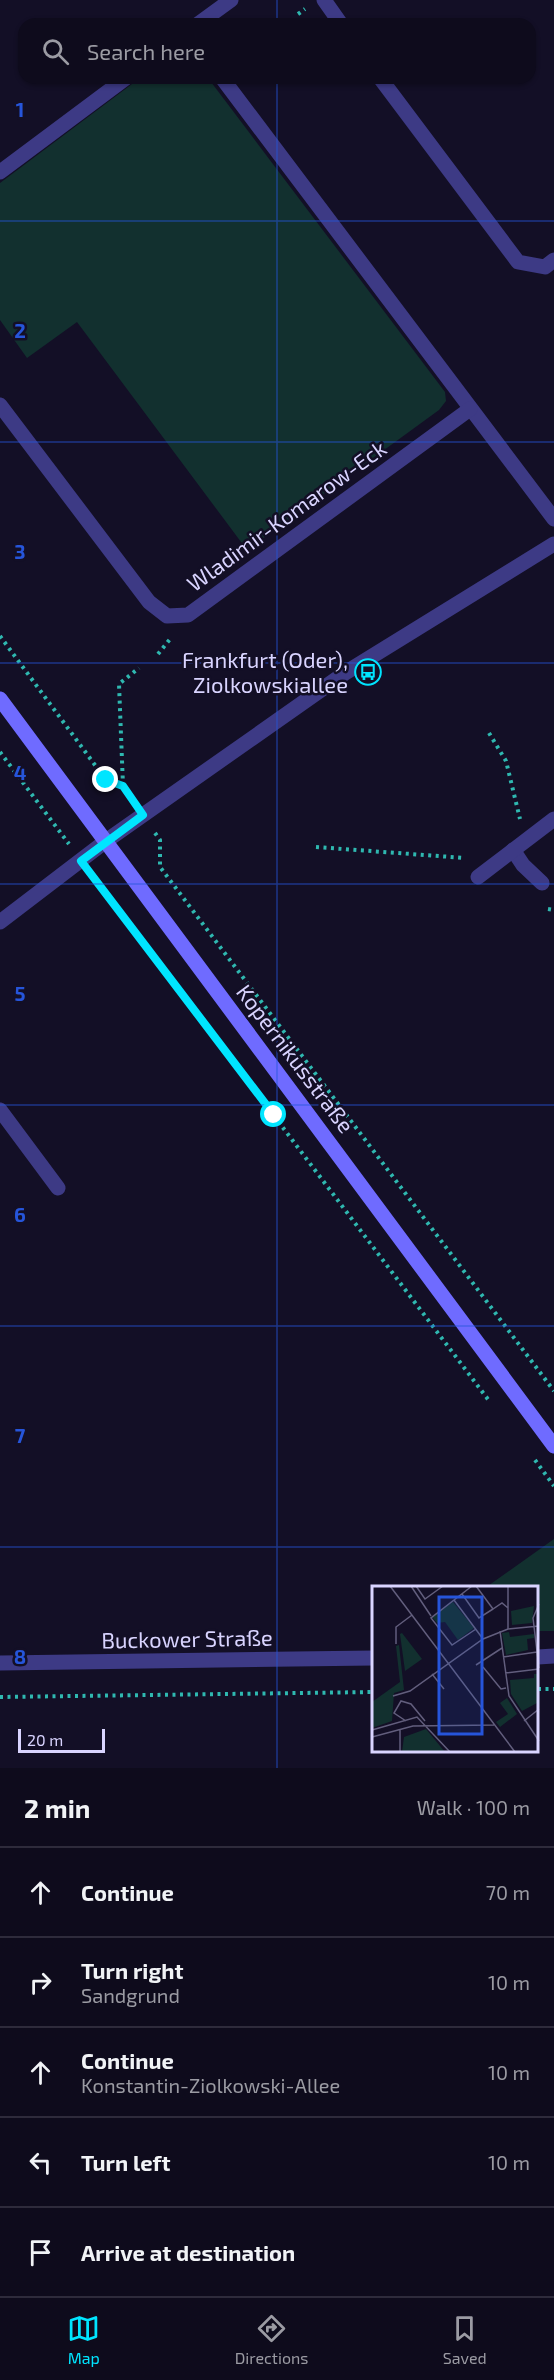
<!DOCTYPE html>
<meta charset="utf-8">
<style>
:root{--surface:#0e0b1c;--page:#1c1929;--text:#f1f3f6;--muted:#9b9ba3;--line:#2e2b3b;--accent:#00e5ff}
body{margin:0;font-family:"Exo 2",sans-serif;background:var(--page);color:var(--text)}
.scale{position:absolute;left:18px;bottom:15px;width:87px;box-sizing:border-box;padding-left:6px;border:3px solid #d9d4ff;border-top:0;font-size:16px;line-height:21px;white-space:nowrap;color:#d9d4ff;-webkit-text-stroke:4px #130f26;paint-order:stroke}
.stop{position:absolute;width:18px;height:18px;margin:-14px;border:4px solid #00e5ff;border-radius:50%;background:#fff}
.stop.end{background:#00e5ff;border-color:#fff;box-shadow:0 2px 6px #0008}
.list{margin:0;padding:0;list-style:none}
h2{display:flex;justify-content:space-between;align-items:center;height:78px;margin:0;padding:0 24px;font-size:26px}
h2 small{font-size:20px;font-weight:400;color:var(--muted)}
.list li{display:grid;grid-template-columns:39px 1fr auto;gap:18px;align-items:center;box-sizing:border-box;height:90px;padding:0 24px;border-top:2px solid var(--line)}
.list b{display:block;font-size:22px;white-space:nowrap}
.list p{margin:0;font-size:20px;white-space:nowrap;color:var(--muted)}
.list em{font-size:20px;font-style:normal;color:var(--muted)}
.icon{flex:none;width:33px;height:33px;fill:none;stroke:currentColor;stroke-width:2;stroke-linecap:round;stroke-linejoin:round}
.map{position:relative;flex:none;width:554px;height:1768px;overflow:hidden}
.search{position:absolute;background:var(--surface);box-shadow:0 2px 4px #0004;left:18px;right:18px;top:18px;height:66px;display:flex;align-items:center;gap:15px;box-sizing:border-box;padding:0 21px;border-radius:18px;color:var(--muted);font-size:22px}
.sheet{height:528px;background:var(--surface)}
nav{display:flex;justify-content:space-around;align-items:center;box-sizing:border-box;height:84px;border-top:2px solid var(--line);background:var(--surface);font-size:16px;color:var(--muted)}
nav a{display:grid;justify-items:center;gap:3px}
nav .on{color:var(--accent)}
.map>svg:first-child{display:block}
</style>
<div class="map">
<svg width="554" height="1768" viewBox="0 0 554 1768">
<rect width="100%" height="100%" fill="#130f26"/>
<g fill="#12302f">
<polygon points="140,78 208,78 445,392 446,401 439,410 247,550 77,322 27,358 0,320 0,183"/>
<polygon points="554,1539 554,1631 538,1631 538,1588 485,1588"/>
</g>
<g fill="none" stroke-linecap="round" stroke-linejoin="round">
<g stroke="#2fb8b0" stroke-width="4" stroke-dasharray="3 4.5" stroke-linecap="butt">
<polyline points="298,14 305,9"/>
<polyline points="0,636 106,780 123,786 130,797"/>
<polyline points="158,654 171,638"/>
<polyline points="489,733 506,761 520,819"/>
<polyline points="0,752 69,844"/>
<polyline points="123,786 119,684 139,668"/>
<polyline points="155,833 160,840 160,867 554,1391"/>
<polyline points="316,847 465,858"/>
<polyline points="93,876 490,1402"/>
<polyline points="548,909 554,910"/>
<polyline points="535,1460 554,1486"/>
<polyline points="538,1689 554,1689"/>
<polyline points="0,1697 374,1692"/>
</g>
<g stroke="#3d3a85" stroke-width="15">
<polyline points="324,0 341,24"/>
<polyline points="198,24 231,0"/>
<polyline points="222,78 554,519"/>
<polyline points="380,78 518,262 545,267 554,260"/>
<polyline points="0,172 126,78"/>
<polyline points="0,405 149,602 167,616 188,615 470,409"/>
<polyline points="513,850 523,865 542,883"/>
<polyline points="478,877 554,819"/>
<polyline points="0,1110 58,1188"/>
</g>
<g stroke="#3d3a85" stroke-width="15">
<polyline points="0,922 106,841 345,673 554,544"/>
<polyline points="538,1657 554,1656"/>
<polyline points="0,1663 374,1658"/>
</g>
<polyline stroke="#6f6bff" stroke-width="15" points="0,699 554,1446"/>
</g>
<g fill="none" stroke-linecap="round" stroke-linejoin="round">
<polyline stroke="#00e5ff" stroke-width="8" points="106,780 123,786 143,815 81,861 274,1115"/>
</g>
<path fill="none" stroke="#2655da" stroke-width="1.5" stroke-opacity="0.55" d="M 277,0 L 277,24M 277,78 L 277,1768M 0,221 L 554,221M 0,442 L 554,442M 0,663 L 554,663M 0,884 L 554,884M 0,1105 L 554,1105M 0,1326 L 554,1326M 0,1547 L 554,1547"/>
<defs>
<g id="bus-ring" transform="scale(1.35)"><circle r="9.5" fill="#130f26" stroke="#00e5ff" stroke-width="1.5"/><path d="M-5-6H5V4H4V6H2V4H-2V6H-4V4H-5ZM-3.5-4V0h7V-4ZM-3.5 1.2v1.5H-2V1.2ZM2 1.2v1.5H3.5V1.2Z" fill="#00e5ff"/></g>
</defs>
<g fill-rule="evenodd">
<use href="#bus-ring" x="368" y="672"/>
</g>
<g text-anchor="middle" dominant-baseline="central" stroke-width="5" stroke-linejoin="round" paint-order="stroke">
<g font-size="22" fill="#d9d4ff" stroke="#130f26">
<text transform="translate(286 515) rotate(-36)">Wladimir-Komarow-Eck</text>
<text transform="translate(296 1058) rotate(53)">Kopernikusstraße</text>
<text transform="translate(187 1638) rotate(-1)">Buckower Straße</text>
</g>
<g font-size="22" fill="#d9d4ff" stroke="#130f26" text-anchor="end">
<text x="348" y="659">Frankfurt (Oder),<tspan x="348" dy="25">Ziolkowskiallee</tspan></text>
</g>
</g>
<g transform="translate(372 1586)">
<rect width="166" height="166" fill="#130f26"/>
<path d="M 81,16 L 102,42 L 86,54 L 73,36 L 65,37 L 60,31 ZM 162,20 L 160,37 L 140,39 L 139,25 ZM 137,46 L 138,51 L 162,48 L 162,52 L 155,53 L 156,64 L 134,69 L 130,47 ZM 30,47 L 50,73 L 33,85 L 28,48 ZM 27,59 L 32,104 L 22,107 L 20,135 L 0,142 L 0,116 L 28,96 L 24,60 ZM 162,88 L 166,88 L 165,117 L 150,125 L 139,108 L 138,94 L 162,92 ZM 135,112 L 145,128 L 128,141 L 124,136 L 136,128 L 128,117 ZM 54,143 L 73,166 L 30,166 L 32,151 Z" fill="#12302f"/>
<path fill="none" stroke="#625e7d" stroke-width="1.5" d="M 18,0 L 143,166M 39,0 L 59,30M 44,0 L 53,13 L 71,0M 100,0 L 59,32 L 80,59 L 104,43M 104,0 L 121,23 L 130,17 L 136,22M 136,0 L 136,43M 90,8 L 107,32 L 121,23M 82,14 L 111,53M 167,18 L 161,32 L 167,82M 128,45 L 137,110 L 167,155M 24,58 L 24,41 L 40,29M 131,71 L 165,66M 104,79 L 130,62M 111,81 L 129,103 L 134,102M 133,87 L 167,83M 60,88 L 72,103M 21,110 L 38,105 L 111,53 L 136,43 L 167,40M 34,135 L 22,127 L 29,115 L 39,118 L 53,135M 152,135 L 167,123M 28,143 L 28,166M 0,144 L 45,131 L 78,166M 0,151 L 41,140 L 122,139"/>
<path fill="#2655da" fill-opacity="0.15" stroke="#2655da" stroke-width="3" d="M 67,11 L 110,11 L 110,148 L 67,148 Z"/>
<rect width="166" height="166" fill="none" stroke="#d9d4ff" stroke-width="3"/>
</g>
<g font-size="20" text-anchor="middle" font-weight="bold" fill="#2655da" stroke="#130f26" stroke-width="5" stroke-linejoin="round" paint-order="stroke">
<text x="20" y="117">1</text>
<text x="20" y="338">2</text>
<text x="20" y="559">3</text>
<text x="20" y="780">4</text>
<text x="20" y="1001">5</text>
<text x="20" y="1222">6</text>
<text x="20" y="1443">7</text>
<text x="20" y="1664">8</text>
</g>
</svg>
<div class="scale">20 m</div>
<div class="stop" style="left:274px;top:1115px"></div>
<div class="stop end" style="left:106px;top:780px"></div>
<div class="search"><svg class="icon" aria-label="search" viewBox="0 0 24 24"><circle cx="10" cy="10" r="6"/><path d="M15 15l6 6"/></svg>Search here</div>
</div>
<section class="sheet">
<h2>2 min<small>Walk · 100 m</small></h2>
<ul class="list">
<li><svg class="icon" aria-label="ahead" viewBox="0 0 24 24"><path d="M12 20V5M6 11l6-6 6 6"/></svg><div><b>Continue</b></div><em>70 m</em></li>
<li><svg class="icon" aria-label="right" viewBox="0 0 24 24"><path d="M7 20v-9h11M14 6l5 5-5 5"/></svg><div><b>Turn right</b><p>Sandgrund</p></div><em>10 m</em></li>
<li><svg class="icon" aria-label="ahead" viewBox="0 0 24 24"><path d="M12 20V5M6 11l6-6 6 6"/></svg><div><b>Continue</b><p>Konstantin-Ziolkowski-Allee</p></div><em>10 m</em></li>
<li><svg class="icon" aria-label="left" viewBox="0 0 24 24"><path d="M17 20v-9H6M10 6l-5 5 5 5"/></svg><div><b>Turn left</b></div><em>10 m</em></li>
<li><svg class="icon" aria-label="arrive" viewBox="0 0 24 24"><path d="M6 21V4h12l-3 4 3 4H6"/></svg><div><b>Arrive at destination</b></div></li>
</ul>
</section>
<nav>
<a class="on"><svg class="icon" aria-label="map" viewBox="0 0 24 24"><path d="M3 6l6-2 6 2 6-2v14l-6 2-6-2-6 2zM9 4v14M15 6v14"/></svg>Map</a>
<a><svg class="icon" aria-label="directions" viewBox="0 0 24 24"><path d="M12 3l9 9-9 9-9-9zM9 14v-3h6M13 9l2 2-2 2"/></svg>Directions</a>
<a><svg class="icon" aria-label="saved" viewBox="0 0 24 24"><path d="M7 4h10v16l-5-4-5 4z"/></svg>Saved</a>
</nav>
